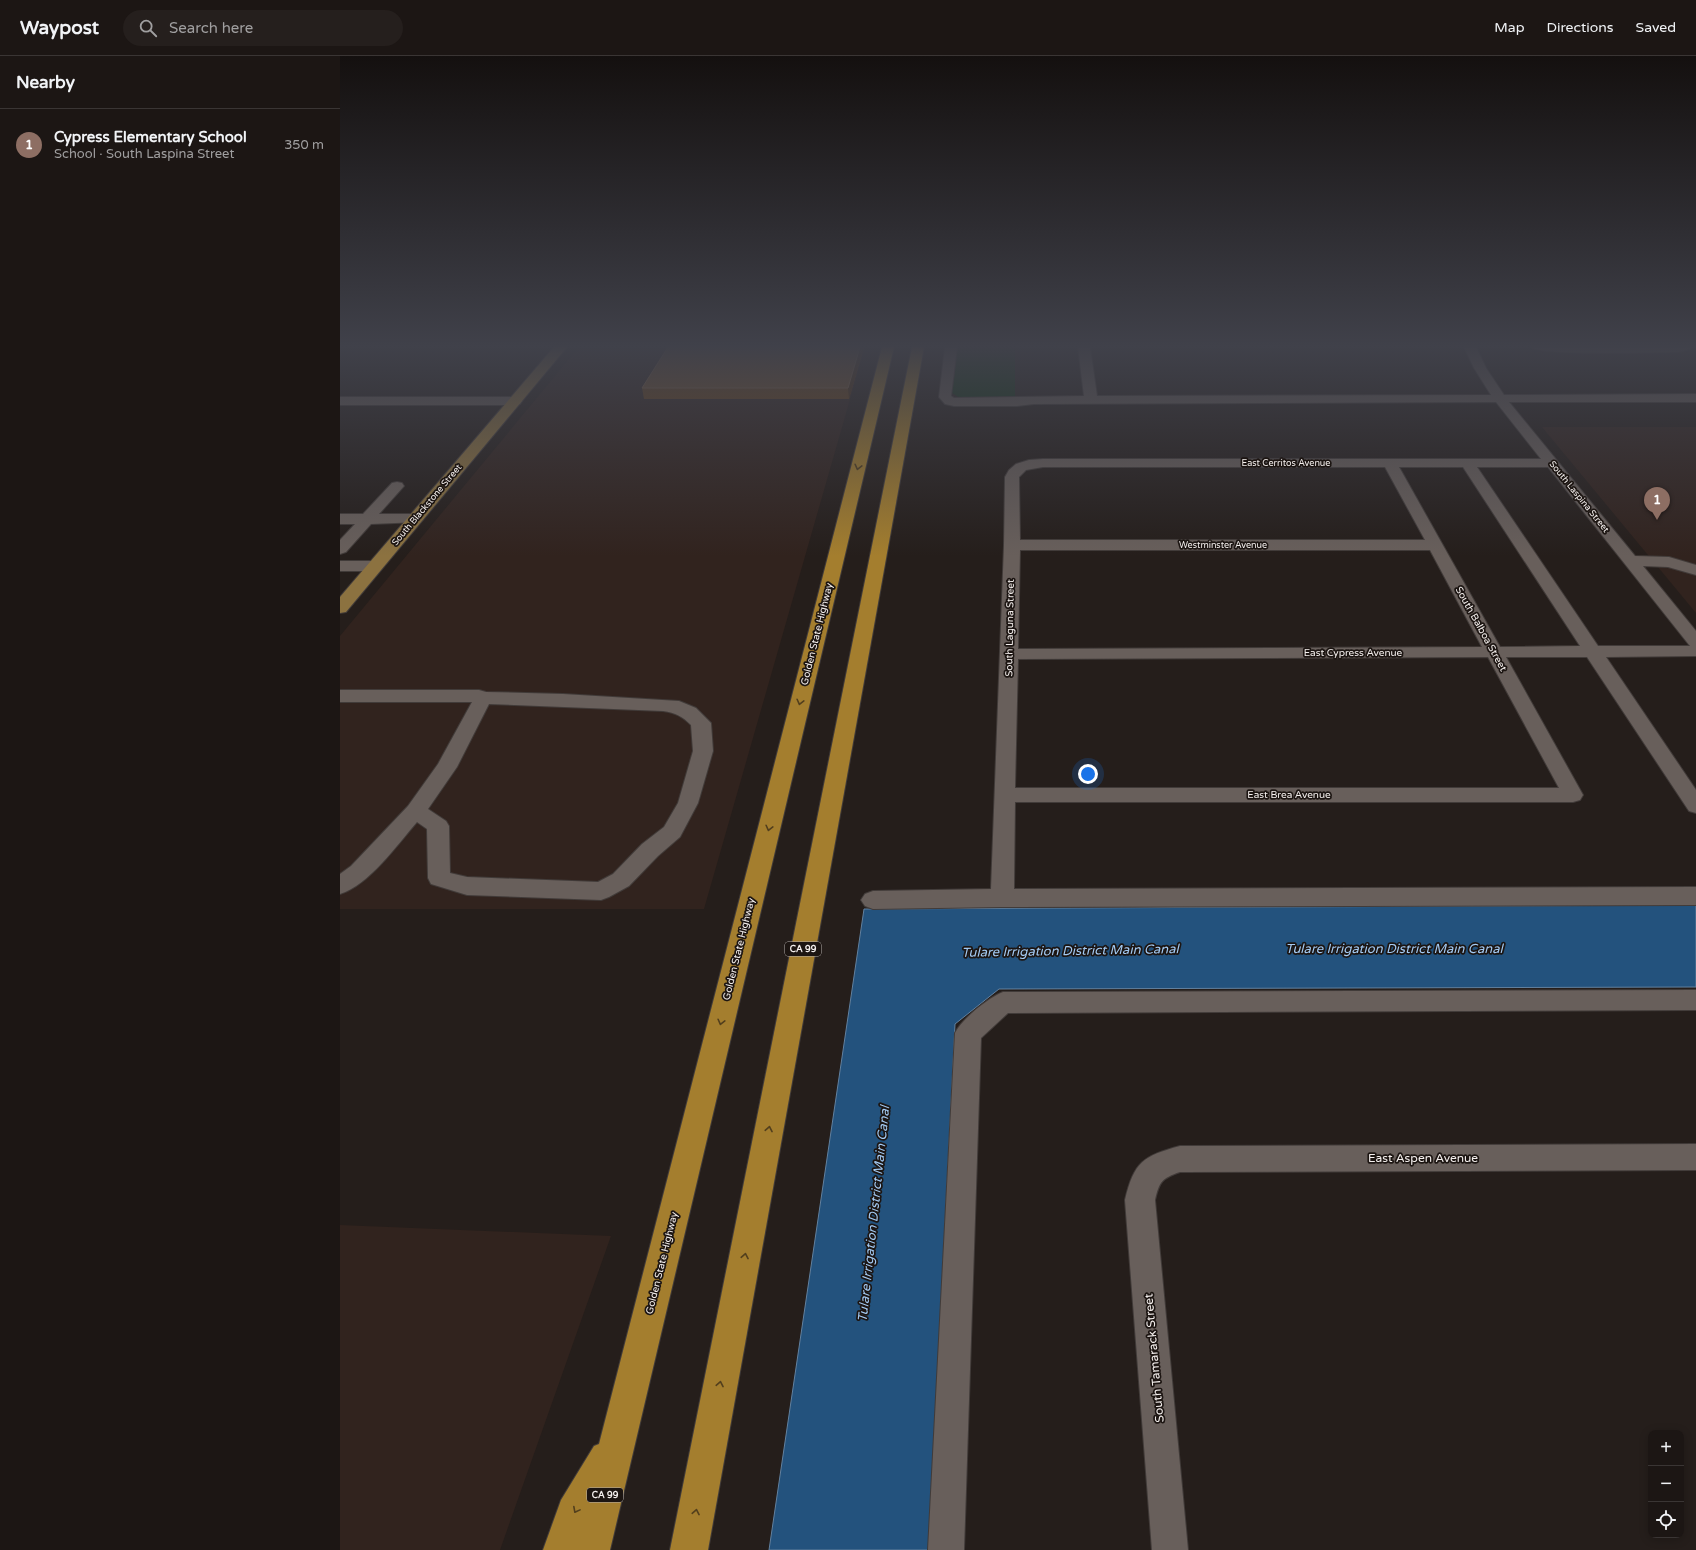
<!DOCTYPE html>
<meta charset="utf-8">
<style>
:root{--surface:#1c1614;--page:#251f1d;--text:#f1f3f6;--muted:#a09fa0;--line:#3a3534;--accent:#8c9099}
body{margin:0;font-family:"Varela Round",sans-serif;background:var(--page);color:var(--text)}
.controls{position:absolute;right:12px;bottom:12px;display:grid;overflow:hidden;border-radius:8px;box-shadow:0 2px 10px #0003}
.controls button{width:36px;height:36px;display:grid;place-items:center;padding:0;border:0;border-bottom:1px solid var(--line);background:var(--surface);color:var(--text);font:20px sans-serif}
.you{position:absolute;left:748px;top:718px;width:14px;height:14px;margin:-10px;border:3px solid #fff;border-radius:50%;background:#1a73e8;box-shadow:0 0 0 6px #1a73e833}
.badge{display:grid;place-items:center;width:26px;height:26px;border-radius:50%;background:var(--accent);color:#fff;font-size:13px;font-weight:700}
.pin{position:absolute;translate:-50% -33px;filter:drop-shadow(0 1px 2px #0008)}
.pin::after{content:'';position:absolute;top:21px;width:14px;height:12px;background:inherit;clip-path:polygon(0 0,100% 0,50% 100%)}
.list{margin:0;padding:0;list-style:none}
h2{display:flex;justify-content:space-between;align-items:center;height:52px;margin:0;padding:0 16px;font-size:17px}
h2 small{font-size:13px;font-weight:400;color:var(--muted)}
.list li{display:grid;grid-template-columns:26px 1fr auto;gap:12px;align-items:center;box-sizing:border-box;height:72px;padding:0 16px;border-top:1px solid var(--line)}
.list b{display:block;font-size:15px;white-space:nowrap}
.list p{margin:0;font-size:13px;white-space:nowrap;color:var(--muted)}
.list em{font-size:13px;font-style:normal;color:var(--muted)}
.icon{flex:none;width:22px;height:22px;fill:none;stroke:currentColor;stroke-width:2;stroke-linecap:round;stroke-linejoin:round}
.map{position:relative;flex:none;width:1356px;height:1494px;overflow:hidden}
header{display:flex;align-items:center;gap:24px;box-sizing:border-box;height:56px;padding:0 20px;background:var(--surface);border-bottom:1px solid var(--line)}
header strong{font-size:19px}
nav{display:flex;gap:22px;margin-inline-start:auto;font-size:14px}
.search{width:280px;height:36px;background:var(--page);display:flex;align-items:center;gap:10px;box-sizing:border-box;padding:0 14px;border-radius:22px;color:var(--muted);font-size:15px}
main{display:flex}
aside{flex:1;background:var(--surface)}
.map>svg:first-child{display:block}
</style>
<header>
<strong>Waypost</strong>
<div class="search"><svg class="icon" aria-label="search" viewBox="0 0 24 24"><circle cx="10" cy="10" r="6"/><path d="M15 15l6 6"/></svg>Search here</div>
<nav><a>Map</a><a>Directions</a><a>Saved</a></nav>
</header>
<main>
<aside>
<h2>Nearby<small></small></h2>
<ul class="list">
<li><span class="badge" style="background:#8d6e63">1</span><div><b>Cypress Elementary School</b><p>School · South Laspina Street</p></div><em>350 m</em></li>
</ul>
</aside>
<div class="map">
<svg width="1356" height="1494" viewBox="0 0 1356 1494">
<rect width="100%" height="100%" fill="#251e1b"/>
<g fill="#31231e">
<polygon points="239,291 525,291 364,853 0,853 0,580"/>
<polygon points="1202,371 1356,371 1356,557"/>
<polygon points="0,1169 271,1180 160,1494 0,1494"/>
</g>
<polygon fill="#0a3413" points="618,291 675,291 675,342 620,342 612,337"/>
<polygon fill="#23527d" stroke="#62819f" points="1356,849 1356,931 659,933 615,968 589,1494 429,1494 524,853"/>
<g fill="none" stroke-linecap="round" stroke-linejoin="round">
<g stroke="#413b39" stroke-width="2">
<g id="minor">
<path d="M 605,291 L 617,291 L 611,340 L 614,342 L 744,340 L 738,291 L 750,291 L 757,340 L 1151,339 L 1134,312 L 1124,291 L 1136,291 L 1146,312 L 1164,339 L 1356,338 L 1356,346 L 1169,346 L 1295,500 L 1329,501 L 1356,509 L 1356,519 L 1328,511 L 1303,510 L 1356,575 L 1356,600 L 1266,601 L 1356,734 L 1356,757 L 1349,755 L 1247,601 L 1166,601 L 1243,739 L 1240,744 L 1233,746 L 675,746 L 674,833 L 1356,831 L 1356,849 L 662,851 L 533,853 L 525,850 L 521,844 L 525,838 L 533,835 L 651,833 L 664,489 L 665,421 L 669,414 L 676,408 L 689,404 L 703,403 L 1201,403 L 1156,346 L 694,348 L 677,350 L 614,350 L 605,348 L 599,341 ZM 703,411 L 1045,411 L 1085,484 L 680,484 L 679,421 L 686,414 ZM 1059,411 L 1123,411 L 1240,590 L 1160,591 ZM 1137,411 L 1208,411 L 1350,590 L 1258,590 ZM 680,494 L 1090,494 L 1142,591 L 678,593 ZM 1148,601 L 1219,732 L 675,732 L 678,603 Z"/>
<path d="M 1191,291 L 1351,291 L 1350,293 L 1338,296 C 1319,296 1198,300 1191,291 Z"/>
<polygon points="0,341 176,341 180,342 182,345 180,348 176,349 0,349"/>
<polygon points="57,426 62,427 64,430 39,458 75,458 80,460 83,463 80,466 31,468 6,496 0,498 0,484 15,468 0,468 0,458 23,458 52,427"/>
<polygon points="0,505 35,505 41,507 43,510 41,513 35,515 0,515"/>
<path d="M 0,634 L 139,634 L 146,636 L 223,638 L 339,645 L 356,652 L 371,667 L 373,695 L 358,747 L 340,781 L 318,800 L 289,830 L 269,841 L 261,844 L 127,839 L 91,828 L 88,822 L 87,773 L 77,766 C 57,789 29,829 0,838 L 0,818 L 11,810 L 68,750 L 98,708 L 132,646 L 0,646 ZM 149,648 L 323,655 C 336,657 342,660 351,669 L 353,695 L 338,747 L 324,771 L 302,788 L 273,818 L 258,826 L 127,821 L 110,817 L 109,770 L 106,765 L 88,753 L 117,711 Z"/>
<path d="M 1356,934 L 1356,954 L 668,957 L 641,982 L 624,1494 L 588,1494 L 615,977 C 622,963 648,942 663,936 Z"/>
<path d="M 1356,1088 L 1356,1114 L 840,1116 C 822,1122 819,1126 815,1144 L 848,1494 L 812,1494 L 785,1144 C 794,1106 803,1100 840,1090 Z"/>
</g>
</g>
<g stroke="#413b39" stroke-width="2">
<polygon id="major" points="214,291 227,291 6,556 0,557 0,541"/>
</g>
<g stroke="#413b39" stroke-width="2">
<g id="highway">
<polygon points="542,291 554,291 270,1494 203,1494 221,1444 254,1390 259,1388"/>
<polygon points="572,291 584,291 368,1494 330,1494"/>
</g>
</g>
<use href="#minor" fill="#685f5b" fill-rule="evenodd"/>
<use href="#major" fill="#8c7240" fill-rule="evenodd"/>
<use href="#highway" fill="#a47e2e" fill-rule="evenodd"/>
</g>
<polygon fill="#704413" points="524,291 509,343 304,343 302,332"/>
<polygon fill="#4c2d0d" points="520,291 524,291 509,343 508,332"/>
<polygon fill="#7e562b" stroke="#916e4a" points="328,291 520,291 508,332 302,332"/>
<defs><path id="oneway-chevron" d="M-2-3.5L2.5 0L-2 3.5" fill="none" stroke-width="1.6" stroke-linecap="round" stroke-linejoin="round"/></defs>
<g stroke="#523f1d">
<use href="#oneway-chevron" transform="translate(518 411) rotate(104)"/>
<use href="#oneway-chevron" transform="translate(460 646) rotate(104)"/>
<use href="#oneway-chevron" transform="translate(429 772) rotate(104)"/>
<use href="#oneway-chevron" transform="translate(381 966) rotate(104)"/>
<use href="#oneway-chevron" transform="translate(429 1073) rotate(-79)"/>
<use href="#oneway-chevron" transform="translate(405 1200) rotate(-79)"/>
<use href="#oneway-chevron" transform="translate(380 1328) rotate(-79)"/>
<use href="#oneway-chevron" transform="translate(236 1454) rotate(118)"/>
<use href="#oneway-chevron" transform="translate(356 1456) rotate(-79)"/>
</g>
<linearGradient id="sky" x2="0" y2="1"><stop stop-color="#14100f"/><stop offset="0.58" stop-color="#40414a"/><stop offset="1" stop-color="#40414a" stop-opacity="0"/></linearGradient>
<rect width="1356" height="500" fill="url(#sky)"/>
<g text-anchor="middle" dominant-baseline="central" stroke-width="3.5" stroke-linejoin="round" paint-order="stroke">
<g font-size="9" fill="#f5f0ee" stroke="#1c1512">
<text x="946" y="407">East Cerritos Avenue</text>
<text transform="translate(1239 441) rotate(51)">South Laspina Street</text>
<text transform="translate(87 449) rotate(-50)">South Blackstone Street</text>
<text x="883" y="489">Westminster Avenue</text>
</g>
<g fill="#1c1512" stroke="#b4aeac" stroke-width="1">
<rect x="445" y="886" width="36" height="14" rx="3"/>
<rect x="247" y="1432" width="36" height="14" rx="3"/>
</g>
<g font-size="9" font-weight="bold" fill="#f5f0ee">
<text x="463" y="893">CA 99</text>
<text x="265" y="1439">CA 99</text>
</g>
<g font-size="10" fill="#f5f0ee" stroke="#1c1512">
<text transform="translate(670 572) rotate(-89)">South Laguna Street</text>
<text transform="translate(1141 573) rotate(61)">South Balboa Street</text>
<text transform="translate(477 578) rotate(-76)">Golden State Highway</text>
<text x="1013" y="597">East Cypress Avenue</text>
<text x="949" y="739">East Brea Avenue</text>
<text transform="translate(399 893) rotate(-76)">Golden State Highway</text>
<text transform="translate(322 1207) rotate(-76)">Golden State Highway</text>
</g>
<g font-size="12" fill="#f5f0ee" stroke="#1c1512">
<text x="1083" y="1102">East Aspen Avenue</text>
<text transform="translate(814 1302) rotate(-95)">South Tamarack Street</text>
</g>
<g font-size="13" font-style="italic" fill="#a4cbf4" stroke="#1c1512">
<text x="1054" y="893">Tulare Irrigation District Main Canal</text>
<text transform="translate(730 895) rotate(-1)">Tulare Irrigation District Main Canal</text>
<text transform="translate(534 1158) rotate(-84)">Tulare Irrigation District Main Canal</text>
</g>
</g>
</svg>
<div class="controls">
<button>+</button>
<button>−</button>
<button><svg class="icon" aria-label="locate" viewBox="0 0 24 24"><circle cx="12" cy="12" r="6"/><path d="M12 2v4M12 18v4M2 12h4M18 12h4"/></svg></button>
</div>
<div class="you"></div>
<div class="pin badge" style="left:1317px;top:464px;background:#8d6e63">1</div>
</div>
</main>
